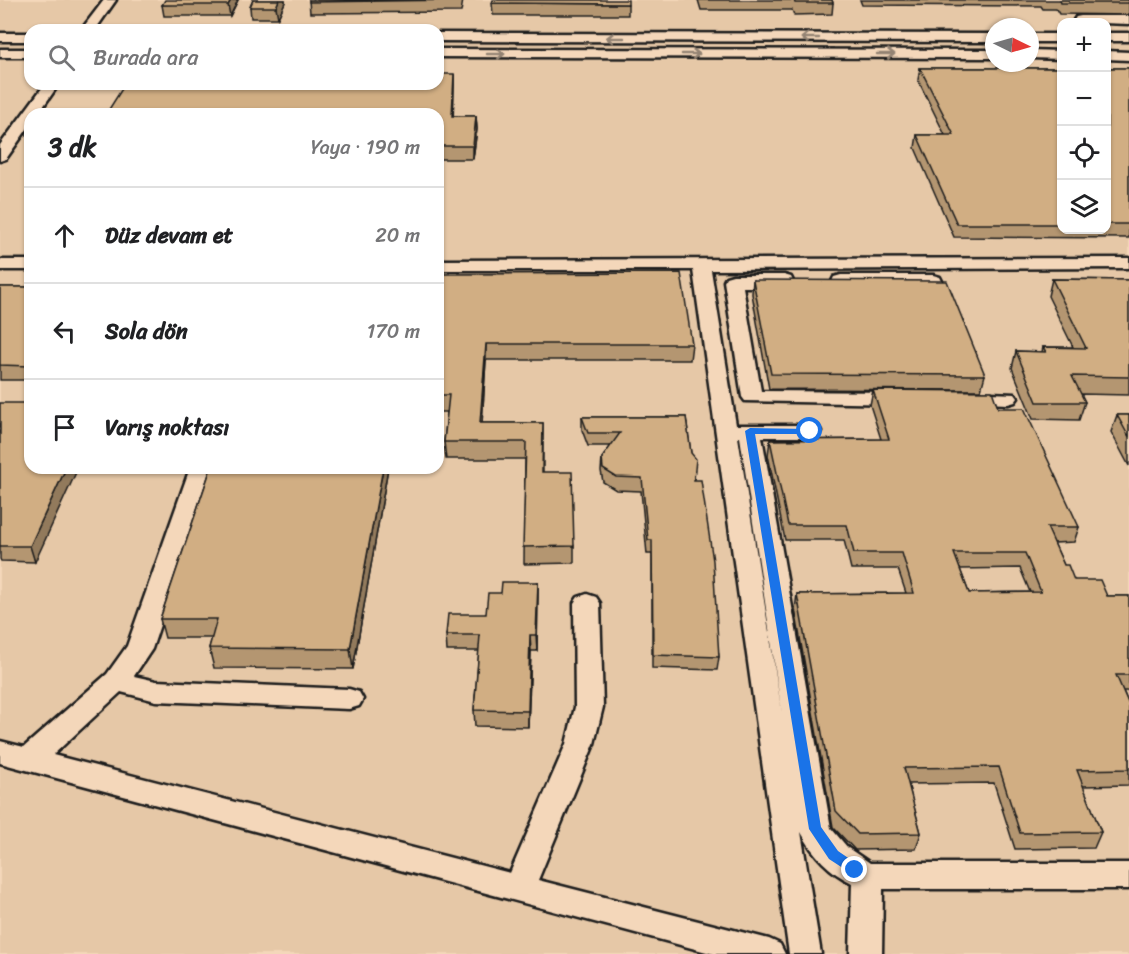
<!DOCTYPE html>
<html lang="tr">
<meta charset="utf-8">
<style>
:root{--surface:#fff;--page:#f2f2f2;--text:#202124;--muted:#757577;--line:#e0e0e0}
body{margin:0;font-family:Sriracha,sans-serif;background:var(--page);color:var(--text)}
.controls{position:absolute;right:18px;top:18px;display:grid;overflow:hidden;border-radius:12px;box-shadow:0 2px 4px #0004}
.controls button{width:54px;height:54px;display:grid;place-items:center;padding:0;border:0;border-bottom:2px solid var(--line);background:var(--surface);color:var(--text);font:30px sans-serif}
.compass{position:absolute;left:985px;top:18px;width:54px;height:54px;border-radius:50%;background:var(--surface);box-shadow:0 2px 4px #0004;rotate:95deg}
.stop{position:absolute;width:18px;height:18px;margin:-14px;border:4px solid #1a73e8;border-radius:50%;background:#fff}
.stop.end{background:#1a73e8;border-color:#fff;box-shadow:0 2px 6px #0008}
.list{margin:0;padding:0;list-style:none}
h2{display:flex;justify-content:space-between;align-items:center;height:78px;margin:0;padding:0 24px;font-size:26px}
h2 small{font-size:20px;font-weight:400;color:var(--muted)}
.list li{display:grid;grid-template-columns:39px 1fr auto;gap:18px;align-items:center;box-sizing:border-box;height:96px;padding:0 24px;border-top:2px solid var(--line)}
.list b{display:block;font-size:22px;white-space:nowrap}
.list em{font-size:20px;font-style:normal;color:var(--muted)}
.icon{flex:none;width:33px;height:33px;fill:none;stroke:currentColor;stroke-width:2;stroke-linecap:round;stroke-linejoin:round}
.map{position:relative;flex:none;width:1129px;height:954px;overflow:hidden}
.search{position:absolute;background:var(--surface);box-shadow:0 2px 4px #0004;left:24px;top:24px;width:420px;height:66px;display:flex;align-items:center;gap:15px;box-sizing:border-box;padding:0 21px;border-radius:18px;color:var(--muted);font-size:22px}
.panel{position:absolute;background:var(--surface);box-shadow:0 2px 4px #0004;left:24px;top:108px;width:420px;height:366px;border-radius:18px}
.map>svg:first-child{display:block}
</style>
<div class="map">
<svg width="1129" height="954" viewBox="0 0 1129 954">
<rect width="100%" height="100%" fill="#f4d7ba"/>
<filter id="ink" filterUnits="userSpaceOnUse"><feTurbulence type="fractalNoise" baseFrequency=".0167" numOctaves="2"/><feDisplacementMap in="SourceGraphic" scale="12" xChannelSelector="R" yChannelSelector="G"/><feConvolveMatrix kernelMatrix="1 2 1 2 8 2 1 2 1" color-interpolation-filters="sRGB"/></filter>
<g filter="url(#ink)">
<path fill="#e6c8a7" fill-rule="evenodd" d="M 0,0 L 1129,0 L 1129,954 L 0,954 ZM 1062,22 L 1106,22 L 1106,230 L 1062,230 ZM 994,27 L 1030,27 L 1030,63 L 994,63 ZM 30,30 L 438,30 L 438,84 L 30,84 ZM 30,114 L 438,114 L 438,468 L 30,468 Z"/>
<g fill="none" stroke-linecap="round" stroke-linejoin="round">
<g stroke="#1c1c1c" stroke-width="5">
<g id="minor">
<polygon points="104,0 116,0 95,30 81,30"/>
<polygon points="1081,16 1129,16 1129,24 1076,22 1074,20 1076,17"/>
<rect x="0" y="33" width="30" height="8"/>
<polygon points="438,33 994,34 994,42 438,41"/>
<rect x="1106" y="33" width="23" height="8"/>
<rect x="1030" y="34" width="32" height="8"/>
<rect x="0" y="49" width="30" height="8"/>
<polygon points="438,49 994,50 994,58 438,57"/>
<polygon points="1030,50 1062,51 1062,59 1030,58"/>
<polygon points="1106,51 1129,52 1129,60 1106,59"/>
<polygon points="45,84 59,84 38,114 30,114 30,125 6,159 0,161 0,145"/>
<path d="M 1129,258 L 1129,268 L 711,270 L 736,425 L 810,425 L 818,426 L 821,431 L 818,436 L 810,437 L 762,437 L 831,828 L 848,848 L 870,863 L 1129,863 L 1129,889 L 883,889 L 882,954 L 850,954 L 852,883 C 829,872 813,855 801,832 L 821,954 L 789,954 L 693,270 L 438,270 L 438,260 ZM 738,437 L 740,437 L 782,714 Z"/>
<rect x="0" y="260" width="30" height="10"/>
<polygon points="733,275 784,275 791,277 793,281 791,285 784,287 743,287 761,391 902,392 909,394 912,398 909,402 902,404 745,401 742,397 724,281 726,277"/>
<polygon points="841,275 933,275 940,277 942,281 940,285 933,287 834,285 832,281 834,277"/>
<polygon points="965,392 1015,394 1018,398 1015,402 1008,404 958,402 955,398 958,394"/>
<polygon points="190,468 212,468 152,649 134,676 156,681 349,689 359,692 363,699 359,706 349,709 156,701 121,692 53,755 510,873 566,744 575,707 574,603 578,597 587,594 596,597 600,603 603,707 594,744 538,880 769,939 780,944 785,954 714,954 0,763 0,741 24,747 107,674 127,646"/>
</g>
</g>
<use href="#minor" fill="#f4d7ba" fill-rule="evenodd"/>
</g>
<g fill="#b49671" stroke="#1c1c1c" stroke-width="1.5" fill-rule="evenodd">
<polygon points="238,0 230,16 164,16 162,5"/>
<polygon points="253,0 285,0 285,2 278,18 251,18 250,7"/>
<polygon points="309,0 463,0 461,12 310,13"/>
<polygon points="698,0 832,0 833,3 832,14 794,15 792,10 701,10"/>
<polygon points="860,0 1129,0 1129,15 1059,14 1056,9 1043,9 1041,6 862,5"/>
<polygon points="492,3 628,4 628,15 493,15"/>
<polygon points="920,68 1062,68 1062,230 1107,230 1107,68 1129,68 1129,238 954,237 915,148 917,135 945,135 918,80"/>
<polygon points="454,74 454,86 453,116 476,116 477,129 473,159 438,159 438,114"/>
<polygon points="1052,279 1129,280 1129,395 1081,394 1085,402 1079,420 1033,419 1012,368 1016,351 1042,352 1043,347 1073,347 1048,296"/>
<polygon points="438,280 692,344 690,360 486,360 482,423 543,423 543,472 574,546 574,563 524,564 525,459 446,459 444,442 447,412 438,412"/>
<polygon points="753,280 985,375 981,390 769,389 752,294"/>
<rect x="0" y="287" width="30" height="93"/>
<path d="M 873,390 L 998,408 L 1079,527 L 1074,542 L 1054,543 L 1064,565 L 1074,580 L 1107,596 L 1129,596 L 1129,691 L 1123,691 L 1129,705 L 1129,785 L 1083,786 L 1101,832 L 1094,848 L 1015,849 L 994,783 L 908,784 L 921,833 L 916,849 L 855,850 L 833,827 L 795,609 L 797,594 L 906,593 L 898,569 L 851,569 L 844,540 L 785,540 L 768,455 L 770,440 L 881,439 L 870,405 ZM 1020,568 L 1030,592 L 969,593 L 960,569 Z"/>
<polygon points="0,403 35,562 1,561 0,559"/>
<polygon points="1117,415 1129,415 1129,466 1111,432"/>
<polygon points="582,417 686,417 719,657 717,670 652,668 652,554 647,554 641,491 616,490 603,482 601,471 602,458 611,446 588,446 582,430"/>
<polygon points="211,468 388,468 353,669 214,668 209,648 212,638 165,638 160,619"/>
<polygon points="538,582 537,651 531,651 528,727 475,726 474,710 479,651 447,651 446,635 486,614 501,593"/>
</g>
<g fill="#927a5c" stroke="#1c1c1c" stroke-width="1.5">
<polygon points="231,0 238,0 230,16 228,5"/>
<polygon points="279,0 285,0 285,2 278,18 276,7"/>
<polygon points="454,74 454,86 453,129 452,116"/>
<polygon points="476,116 477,129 473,159 473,146"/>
<polygon points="486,344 486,360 481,439 480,423"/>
<polygon points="66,468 78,468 35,562 30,546"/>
<polygon points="383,468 388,468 353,669 350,649"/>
<polygon points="538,582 538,598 537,651 536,635"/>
<polygon points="530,635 531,651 528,727 528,711"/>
</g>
<g fill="#d1ae83" stroke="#1c1c1c" stroke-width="1.5" fill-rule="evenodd">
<polygon points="165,0 231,0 228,5 162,5"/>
<polygon points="253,0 279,0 276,7 250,7"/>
<polygon points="309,0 461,0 309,2"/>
<polygon points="493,0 628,0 628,4 492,3"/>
<polygon points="794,0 832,0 833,3 795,3"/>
<polygon points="1060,0 1129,0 1129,3 1061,3"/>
<polygon points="920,68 1062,68 1062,224 957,224 917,135 954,135"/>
<rect x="1107" y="68" width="22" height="156"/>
<polygon points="438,74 454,74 452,116 476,116 473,146 438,146 438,114 106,114 125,84 438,84"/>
<polygon points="681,273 692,344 486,344 480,423 543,423 542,472 572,472 574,546 523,547 526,442 444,442 449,395 438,395 438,317 440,301 438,300 438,280 443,280 443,274"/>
<polygon points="1052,279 1129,280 1129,377 1072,376 1085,402 1037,402 1016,351 1046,352 1043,347 1086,348"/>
<polygon points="753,280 947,281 985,375 771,374"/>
<polygon points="0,287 30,287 30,366 0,365"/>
<path d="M 873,390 L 992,391 L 998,408 L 1024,408 L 1079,527 L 1047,527 L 1064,565 L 1068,565 L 1074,580 L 1100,580 L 1107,596 L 1129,596 L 1129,675 L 1116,675 L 1129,705 L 1129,769 L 1077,770 L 1101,832 L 1020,833 L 999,767 L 904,768 L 921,833 L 858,834 L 836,811 L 797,594 L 914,593 L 902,553 L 854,553 L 847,525 L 788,525 L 770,440 L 889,439 ZM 954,553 L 1025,553 L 1041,592 L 969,593 Z"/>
<polygon points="0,403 30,403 30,468 66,468 30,546 0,546"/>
<polygon points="1117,415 1129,415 1129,437"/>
<polygon points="582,417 686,417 691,453 696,459 694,480 701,480 713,561 719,657 653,655 652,540 648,540 642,478 616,477 603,469 602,458 620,433 588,433"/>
<polygon points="211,468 383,468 350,649 209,648 217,619 160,619"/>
<polygon points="502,582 538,582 536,635 530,635 528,711 474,710 480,635 446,635 448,614 486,614 488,593 501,593"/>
</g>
<defs><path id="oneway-shaft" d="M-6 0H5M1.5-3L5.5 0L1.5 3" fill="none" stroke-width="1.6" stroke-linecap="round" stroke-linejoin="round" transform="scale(1.5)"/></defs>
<g stroke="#938373">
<use href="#oneway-shaft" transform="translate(615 38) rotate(-180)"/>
<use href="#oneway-shaft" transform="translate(810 38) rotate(-180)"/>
<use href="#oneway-shaft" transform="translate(496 54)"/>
<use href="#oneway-shaft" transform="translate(691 54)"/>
<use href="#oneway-shaft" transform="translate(886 54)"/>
</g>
</g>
<polygon fill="#1a73e8" points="750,428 810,429 814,431 810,434 755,434 821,827 838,851 860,866 862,870 860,874 855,876 829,859 809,829 745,431"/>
</svg>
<div class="controls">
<button>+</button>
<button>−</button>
<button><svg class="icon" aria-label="locate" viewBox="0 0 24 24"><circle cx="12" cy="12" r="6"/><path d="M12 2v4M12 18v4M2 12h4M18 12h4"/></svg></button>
<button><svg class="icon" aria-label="layers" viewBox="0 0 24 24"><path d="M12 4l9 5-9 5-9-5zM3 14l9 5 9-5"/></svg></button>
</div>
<svg class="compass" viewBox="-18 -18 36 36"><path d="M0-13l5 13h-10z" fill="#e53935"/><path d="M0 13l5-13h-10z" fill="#757577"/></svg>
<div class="stop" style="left:810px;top:431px"></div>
<div class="stop end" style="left:855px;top:870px"></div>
<div class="search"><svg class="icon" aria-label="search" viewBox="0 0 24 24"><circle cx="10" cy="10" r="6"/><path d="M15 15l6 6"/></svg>Burada ara</div>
<section class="panel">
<h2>3 dk<small>Yaya · 190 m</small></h2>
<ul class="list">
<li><svg class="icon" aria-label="ahead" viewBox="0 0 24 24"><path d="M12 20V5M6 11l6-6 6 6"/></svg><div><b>Düz devam et</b></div><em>20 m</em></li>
<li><svg class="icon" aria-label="left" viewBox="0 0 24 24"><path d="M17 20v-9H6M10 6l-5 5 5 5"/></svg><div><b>Sola dön</b></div><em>170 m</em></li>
<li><svg class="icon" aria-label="arrive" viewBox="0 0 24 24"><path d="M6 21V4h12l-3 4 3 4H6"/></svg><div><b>Varış noktası</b></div></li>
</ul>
</section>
</div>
